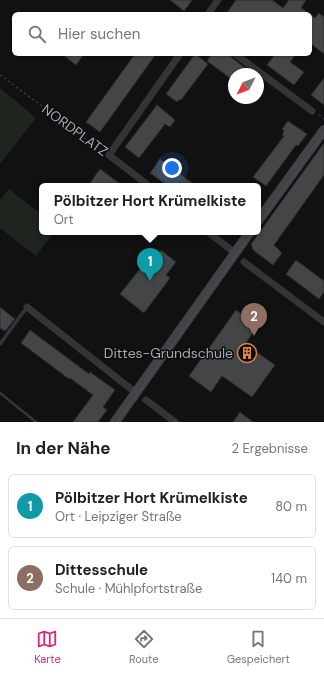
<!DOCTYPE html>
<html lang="de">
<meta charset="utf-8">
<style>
:root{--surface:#fff;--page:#f2f2f2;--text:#202124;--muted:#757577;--line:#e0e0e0;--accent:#db2777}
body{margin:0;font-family:"DM Sans",sans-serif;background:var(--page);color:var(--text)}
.compass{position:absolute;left:228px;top:68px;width:36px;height:36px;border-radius:50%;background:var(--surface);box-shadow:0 1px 3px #0004;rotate:228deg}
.you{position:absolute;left:172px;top:168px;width:14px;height:14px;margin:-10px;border:3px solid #fff;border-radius:50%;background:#1a73e8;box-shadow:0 0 0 6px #1a73e833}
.badge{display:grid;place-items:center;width:26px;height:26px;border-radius:50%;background:var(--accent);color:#fff;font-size:13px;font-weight:700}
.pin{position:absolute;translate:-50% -33px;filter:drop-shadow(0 1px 2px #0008)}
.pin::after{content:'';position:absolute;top:21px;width:14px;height:12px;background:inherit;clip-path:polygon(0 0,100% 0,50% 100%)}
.popup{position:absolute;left:39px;top:183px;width:222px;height:52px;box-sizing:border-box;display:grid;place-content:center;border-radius:6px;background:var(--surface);filter:drop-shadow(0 1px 3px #0005);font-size:13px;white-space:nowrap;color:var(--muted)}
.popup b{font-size:15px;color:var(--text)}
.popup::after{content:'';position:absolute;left:50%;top:100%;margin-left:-8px;border:8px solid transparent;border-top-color:var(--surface)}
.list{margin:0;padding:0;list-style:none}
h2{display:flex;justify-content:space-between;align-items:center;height:52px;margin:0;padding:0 16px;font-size:17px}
h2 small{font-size:13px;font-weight:400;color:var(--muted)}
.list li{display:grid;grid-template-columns:26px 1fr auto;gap:12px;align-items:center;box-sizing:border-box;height:64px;margin:0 8px 8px;padding:0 8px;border:1px solid var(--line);border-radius:6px}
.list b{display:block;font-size:15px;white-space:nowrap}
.list p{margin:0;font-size:13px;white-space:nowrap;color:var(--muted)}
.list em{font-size:13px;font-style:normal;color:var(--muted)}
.icon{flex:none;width:22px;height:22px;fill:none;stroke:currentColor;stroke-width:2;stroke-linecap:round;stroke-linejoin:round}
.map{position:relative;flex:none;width:324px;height:422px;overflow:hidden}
.search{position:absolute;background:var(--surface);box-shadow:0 1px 3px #0004;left:12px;right:12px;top:12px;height:44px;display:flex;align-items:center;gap:10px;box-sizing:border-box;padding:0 14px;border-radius:6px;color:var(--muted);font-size:15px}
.sheet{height:196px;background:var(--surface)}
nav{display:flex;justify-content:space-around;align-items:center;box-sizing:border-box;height:56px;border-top:1px solid var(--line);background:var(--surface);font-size:11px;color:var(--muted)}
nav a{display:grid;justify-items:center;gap:2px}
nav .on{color:var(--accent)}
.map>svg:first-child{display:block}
</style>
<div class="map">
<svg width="324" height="422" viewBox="0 0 324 422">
<rect width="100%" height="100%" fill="#111112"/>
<g fill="#1e241e">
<polygon points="0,88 36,118 0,164"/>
<polygon points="9,189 42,215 42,232 54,232 36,256 0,228 0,200"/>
</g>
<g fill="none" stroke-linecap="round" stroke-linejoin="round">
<polyline stroke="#2e393b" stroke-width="2.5" points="0,393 36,422"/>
</g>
<g fill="#434547" stroke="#2b2c2e">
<polygon points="170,0 192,0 184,11"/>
<polygon points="236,0 272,0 283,8 289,0 306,0 301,8 310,14 226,14"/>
<polygon points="319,13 324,17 324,54 310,43 310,14 315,18"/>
<polygon points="62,54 84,54 76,65"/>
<polygon points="135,54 156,54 100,132 86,122"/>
<polygon points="195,54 208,64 181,100 180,99 177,102 166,94"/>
<polygon points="212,54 230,54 232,58 253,74 234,74 234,81 207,61"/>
<polygon points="275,54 296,54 290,62 304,72 294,85 267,65"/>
<polygon points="324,78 324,105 311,95"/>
<polygon points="157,105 175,120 170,127 165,124 139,158 125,147"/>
<polygon points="288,121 307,134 298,146 296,145 266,186 253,177 284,136 282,135 284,131 282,129"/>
<polygon points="324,143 324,175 274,245 282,253 273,265 253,250 251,244"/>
<polygon points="160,159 196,186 168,186 150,173"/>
<polygon points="100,169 123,186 88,186"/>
<polygon points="161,250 176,262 166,275 170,278 144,313 120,294 147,260 151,264"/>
<polygon points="296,260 324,281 324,292 319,299 286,274"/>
<polygon points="0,307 15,319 5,331 0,328"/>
<polygon points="236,310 258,326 245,344 275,365 252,397 222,376 211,392 189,376"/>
<polygon points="30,330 89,374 90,372 115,390 103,407 107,410 98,422 73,422 93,395 70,378 69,379 21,343"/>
<polygon points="240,412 253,422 233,422"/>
</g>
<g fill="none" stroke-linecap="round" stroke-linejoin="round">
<g stroke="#393b3e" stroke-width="1.5" stroke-dasharray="2 3" stroke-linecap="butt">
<polyline points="0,75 102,151"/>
<polyline points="319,115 324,119"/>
</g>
<polyline stroke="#323437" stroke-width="3.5" points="0,344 27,307"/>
<g stroke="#323437" stroke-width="7">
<polyline points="208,14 218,0"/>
<polyline points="235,54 312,111"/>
<polyline points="149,186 109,155 180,54"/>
<polyline points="208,232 235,253"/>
<polyline points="244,262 324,322"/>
<polyline points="27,307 136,393"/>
<polyline points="146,400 175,422"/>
</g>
<g stroke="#414346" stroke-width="10">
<polyline points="258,221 324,130"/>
<polyline points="115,422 250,232"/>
</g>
<g stroke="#4c4e51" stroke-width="1">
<polyline points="258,225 324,133"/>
<polyline points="117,422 253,232"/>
</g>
</g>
<defs>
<g id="building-ring" transform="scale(1)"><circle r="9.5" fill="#0c0c0d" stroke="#da8241" stroke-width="1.5"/><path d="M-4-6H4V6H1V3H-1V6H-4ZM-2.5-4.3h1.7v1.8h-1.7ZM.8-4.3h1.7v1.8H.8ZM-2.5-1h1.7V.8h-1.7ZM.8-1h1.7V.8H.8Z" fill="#da8241"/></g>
</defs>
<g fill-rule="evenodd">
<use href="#building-ring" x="247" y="353"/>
</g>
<g text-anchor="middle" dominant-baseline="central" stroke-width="3" stroke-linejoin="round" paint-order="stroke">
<g font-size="14" fill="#a4abb1" stroke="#0c0c0d">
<text transform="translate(75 130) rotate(36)">NORDPLATZ</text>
</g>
<g font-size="14" fill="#a4abb1" stroke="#0c0c0d" text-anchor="end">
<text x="233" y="353">Dittes-Grundschule</text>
</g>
</g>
</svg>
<svg class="compass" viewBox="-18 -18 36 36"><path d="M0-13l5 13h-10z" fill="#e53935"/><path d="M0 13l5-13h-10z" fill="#757577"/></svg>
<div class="you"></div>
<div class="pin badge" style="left:150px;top:281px;background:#0f9aa8">1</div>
<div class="popup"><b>Pölbitzer Hort Krümelkiste</b>Ort</div>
<div class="pin badge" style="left:254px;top:336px;background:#8d6e63">2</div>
<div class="search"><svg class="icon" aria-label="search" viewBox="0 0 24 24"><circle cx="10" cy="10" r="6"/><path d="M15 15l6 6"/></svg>Hier suchen</div>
</div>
<section class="sheet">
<h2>In der Nähe<small>2 Ergebnisse</small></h2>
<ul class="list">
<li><span class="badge" style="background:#0f9aa8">1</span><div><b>Pölbitzer Hort Krümelkiste</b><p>Ort · Leipziger Straße</p></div><em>80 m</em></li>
<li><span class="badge" style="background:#8d6e63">2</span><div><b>Dittesschule</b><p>Schule · Mühlpfortstraße</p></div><em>140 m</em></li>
</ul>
</section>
<nav>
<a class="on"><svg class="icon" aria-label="map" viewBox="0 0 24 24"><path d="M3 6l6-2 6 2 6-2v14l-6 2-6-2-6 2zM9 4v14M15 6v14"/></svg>Karte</a>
<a><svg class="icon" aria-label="directions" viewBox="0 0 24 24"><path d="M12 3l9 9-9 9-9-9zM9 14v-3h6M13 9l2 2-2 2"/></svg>Route</a>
<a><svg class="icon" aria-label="saved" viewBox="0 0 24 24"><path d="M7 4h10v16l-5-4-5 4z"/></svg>Gespeichert</a>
</nav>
